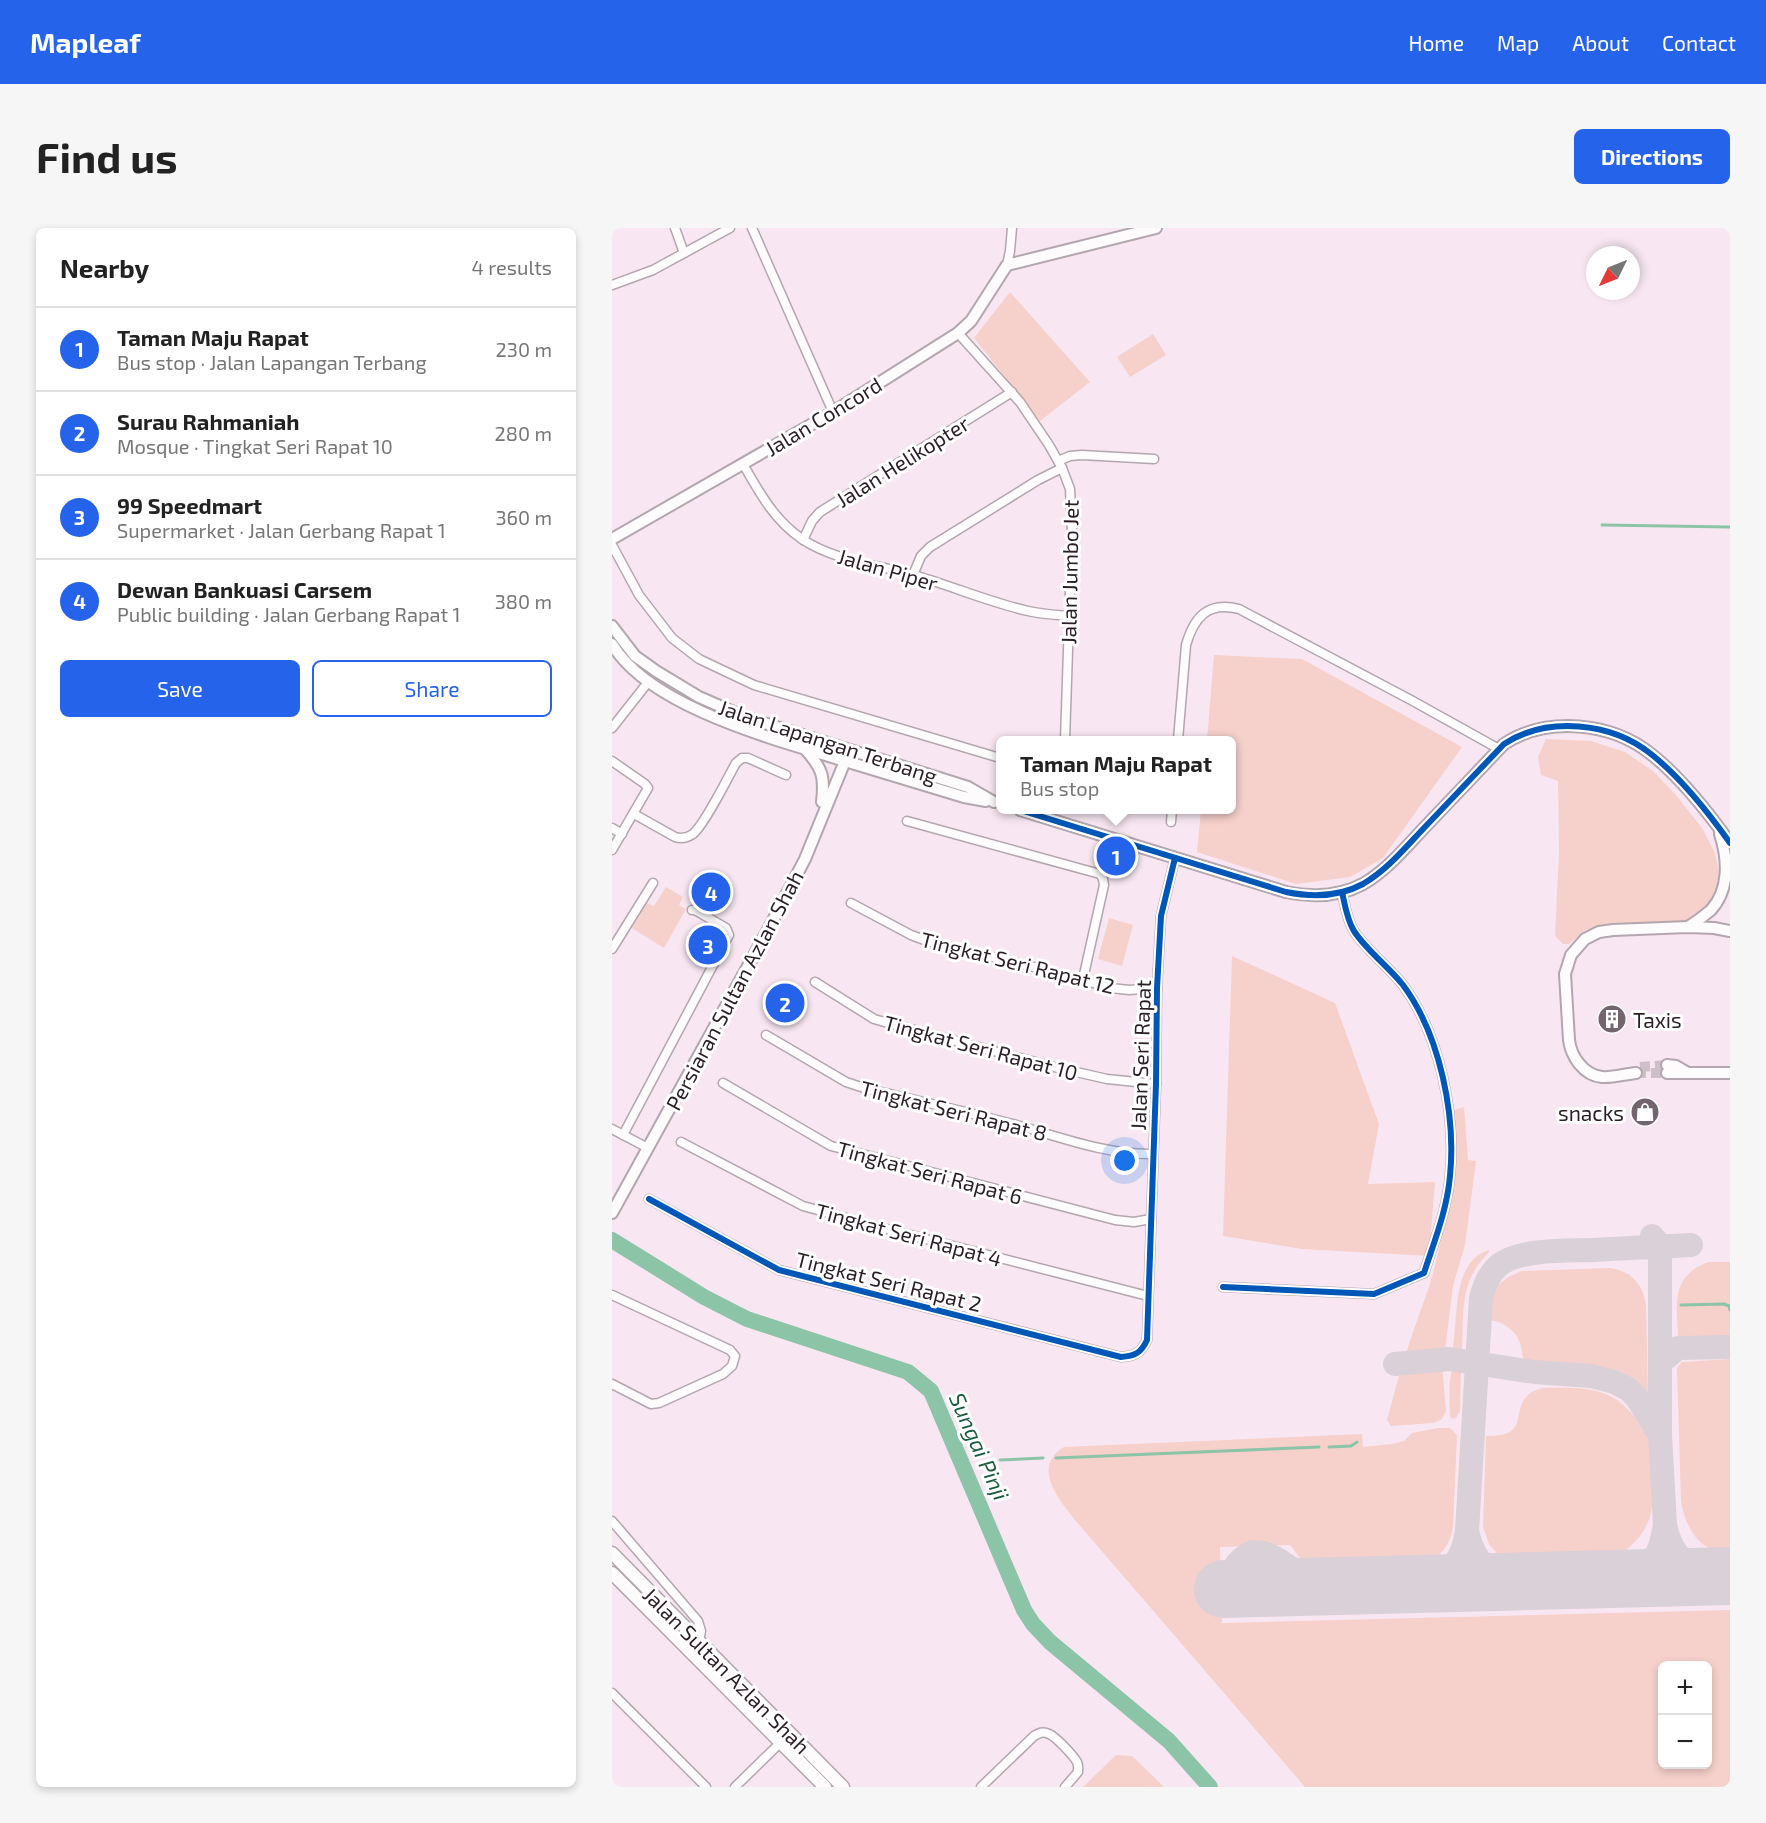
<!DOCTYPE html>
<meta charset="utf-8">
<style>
:root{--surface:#fff;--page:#f6f6f6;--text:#222;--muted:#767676;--line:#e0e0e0;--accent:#2563eb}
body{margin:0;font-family:"Exo 2",sans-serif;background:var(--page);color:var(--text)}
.controls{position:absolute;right:18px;bottom:18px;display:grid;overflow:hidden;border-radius:9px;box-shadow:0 3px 9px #0003}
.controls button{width:54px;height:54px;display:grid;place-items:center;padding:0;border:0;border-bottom:2px solid var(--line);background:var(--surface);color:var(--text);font:30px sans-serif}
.compass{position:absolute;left:974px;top:18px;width:54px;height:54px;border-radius:50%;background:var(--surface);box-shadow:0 3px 9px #0003;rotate:227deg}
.you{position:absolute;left:513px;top:933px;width:21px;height:21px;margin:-15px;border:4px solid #fff;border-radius:50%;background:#1a73e8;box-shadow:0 0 0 9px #1a73e833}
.badge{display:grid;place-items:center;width:39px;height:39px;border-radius:50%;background:var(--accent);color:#fff;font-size:20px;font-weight:700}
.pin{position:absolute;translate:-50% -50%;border:3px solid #fff;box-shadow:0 2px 6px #0006}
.popup{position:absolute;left:384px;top:508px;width:240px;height:78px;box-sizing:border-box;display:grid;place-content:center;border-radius:9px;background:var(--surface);filter:drop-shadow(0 2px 4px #0005);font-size:20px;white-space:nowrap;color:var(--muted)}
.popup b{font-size:22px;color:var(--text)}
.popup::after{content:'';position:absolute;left:50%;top:100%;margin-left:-12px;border:12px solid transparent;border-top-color:var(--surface)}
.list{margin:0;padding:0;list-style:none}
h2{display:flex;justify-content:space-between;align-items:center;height:78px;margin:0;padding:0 24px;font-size:26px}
h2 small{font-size:20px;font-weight:400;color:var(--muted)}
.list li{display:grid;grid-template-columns:39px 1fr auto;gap:18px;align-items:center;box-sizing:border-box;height:84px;padding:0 24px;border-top:2px solid var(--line)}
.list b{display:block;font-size:22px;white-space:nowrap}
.list p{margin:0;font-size:20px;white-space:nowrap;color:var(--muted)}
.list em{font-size:20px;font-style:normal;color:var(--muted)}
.actions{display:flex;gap:12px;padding:18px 24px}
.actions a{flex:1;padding:14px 0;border:2px solid var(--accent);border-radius:9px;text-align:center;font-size:21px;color:var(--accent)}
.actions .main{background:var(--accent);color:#fff}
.map{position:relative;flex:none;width:1118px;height:1559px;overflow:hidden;border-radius:9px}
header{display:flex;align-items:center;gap:36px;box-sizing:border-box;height:84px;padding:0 30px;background:var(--accent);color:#fff}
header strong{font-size:28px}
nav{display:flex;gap:33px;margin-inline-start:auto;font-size:21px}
.intro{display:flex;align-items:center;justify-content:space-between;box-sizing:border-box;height:144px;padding:0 36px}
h1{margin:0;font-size:42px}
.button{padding:15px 27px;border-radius:9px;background:var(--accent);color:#fff;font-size:21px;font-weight:700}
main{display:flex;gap:36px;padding:0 36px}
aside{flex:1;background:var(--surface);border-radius:9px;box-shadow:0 3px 9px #0003}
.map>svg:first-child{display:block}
</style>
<header>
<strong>Mapleaf</strong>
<nav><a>Home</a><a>Map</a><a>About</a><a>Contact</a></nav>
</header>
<div class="intro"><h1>Find us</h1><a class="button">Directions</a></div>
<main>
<aside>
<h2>Nearby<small>4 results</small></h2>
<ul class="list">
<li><span class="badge">1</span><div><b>Taman Maju Rapat</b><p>Bus stop · Jalan Lapangan Terbang</p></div><em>230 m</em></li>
<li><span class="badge">2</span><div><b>Surau Rahmaniah</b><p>Mosque · Tingkat Seri Rapat 10</p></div><em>280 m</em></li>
<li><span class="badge">3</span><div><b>99 Speedmart</b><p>Supermarket · Jalan Gerbang Rapat 1</p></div><em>360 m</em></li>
<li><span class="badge">4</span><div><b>Dewan Bankuasi Carsem</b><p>Public building · Jalan Gerbang Rapat 1</p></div><em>380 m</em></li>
</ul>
<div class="actions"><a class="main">Save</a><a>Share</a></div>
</aside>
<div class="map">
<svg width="1118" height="1559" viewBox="0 0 1118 1559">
<rect width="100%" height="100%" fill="#f8e7f2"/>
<g fill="#f6d0cb" fill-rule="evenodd">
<polygon points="398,64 478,154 428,193 362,110"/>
<polygon points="541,106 554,127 518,149 505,129"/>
<polygon points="602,427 690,431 850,519 771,630 738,649 684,656 585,624 589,582 620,582 620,512 595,512"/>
<polygon points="934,511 979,513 1013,524 1041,543 1063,566 1090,600 1103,625 1108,648 1104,667 1089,685 1069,695 998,697 973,702 957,716 951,716 943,708 947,625 946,553 929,547 926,529"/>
<polygon points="54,659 71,669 67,677 74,681 52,720 20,700 35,675 42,678"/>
<polygon points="497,690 521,697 510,738 486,731"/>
<polygon points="620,728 723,775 767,896 756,956 823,954 817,1028 690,1021 611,1008"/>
<path d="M 852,879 L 856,932 L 864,933 L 853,1017 L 841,1058 L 833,1122 L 829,1126 L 793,1129 C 800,1105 809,1082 817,1059 C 834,1001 843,942 842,882 Z"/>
<path d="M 877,1022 L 877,1024 C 847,1054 852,1082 850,1121 L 843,1122 L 841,1120 C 846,1089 840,1033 877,1022 Z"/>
<path d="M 1096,1034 L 1118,1034 L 1118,1114 L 1076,1115 L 1066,1109 C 1065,1075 1058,1049 1096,1034 Z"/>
<path d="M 998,1040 C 1019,1043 1030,1055 1034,1076 L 1036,1168 L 1026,1158 L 992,1141 L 919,1140 C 909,1132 911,1126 908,1115 C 904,1102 891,1094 878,1092 C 879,1063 882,1054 910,1043 Z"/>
<path d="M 1118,1131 L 1118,1321 C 1114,1321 1108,1322 1103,1322 C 1082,1317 1072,1292 1069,1273 L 1065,1140 L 1070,1134 Z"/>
<path d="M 849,1136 L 848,1183 L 844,1190 L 840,1191 L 838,1188 C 838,1174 835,1148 843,1137 Z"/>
<polygon points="830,1137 834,1183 830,1191 821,1195 779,1198 775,1192 788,1144 805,1139"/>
<path d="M 930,1160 C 958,1160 987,1157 1010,1176 C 1020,1184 1034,1201 1037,1213 C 1040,1222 1038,1233 1039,1241 C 1039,1253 1042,1267 1040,1278 C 1039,1296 1025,1315 1011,1324 L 887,1328 L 877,1316 L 871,1299 L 874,1208 C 920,1209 897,1184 917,1166 C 920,1163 926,1162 930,1160 Z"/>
<path d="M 826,1200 L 838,1200 L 845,1207 L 841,1298 C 839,1313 834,1321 823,1330 L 689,1331 L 678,1317 L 608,1319 L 610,1395 L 1118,1382 L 1118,1559 L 693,1559 L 463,1292 C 447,1272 419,1239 452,1219 L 750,1206 L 751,1219 L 780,1216 L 792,1213 L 800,1205 ZM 1050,1438 L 1096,1438 L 1096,1536 L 1050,1536 Z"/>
<polygon points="504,1527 520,1528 552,1559 471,1559"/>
</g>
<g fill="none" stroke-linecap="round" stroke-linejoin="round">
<g stroke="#8cc4a8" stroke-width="3">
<polyline points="990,297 1118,299"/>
<polyline points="1069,1077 1112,1076 1117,1078 1118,1082"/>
<polyline points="717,1219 739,1218 745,1214"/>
<polyline points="444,1230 707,1219"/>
<polyline points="388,1232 431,1230"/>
</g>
<polyline stroke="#8cc4a8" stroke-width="16" points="0,1012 92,1069 135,1091 296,1144 319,1163 412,1382 421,1396 438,1414 557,1513 598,1559"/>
<g stroke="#dad0d7" stroke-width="24">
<polyline points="1049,1134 1066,1120 1118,1119"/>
<polyline points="783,1136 837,1131 922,1144 979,1148 1002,1154 1016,1161 1025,1170 1048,1207"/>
<path d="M 1053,1297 C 1062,1338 1081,1340 1118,1347"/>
<path d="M 855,1303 C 859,1322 870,1344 891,1350 C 899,1352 907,1352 915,1353"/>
<path d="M 641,1324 C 660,1323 673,1339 689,1345 C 703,1351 717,1354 731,1358 L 681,1367 L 649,1376 L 640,1376 L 633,1374 L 622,1363 C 616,1345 623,1332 641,1324 Z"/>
<polyline points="1007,1350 1028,1341 1038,1333 1045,1326 1049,1316 1053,1297 1048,1207 1048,1024 1046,1015 1040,1008"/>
<path d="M 806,1356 C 837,1348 850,1335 855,1303 L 869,1070 C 872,1058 878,1043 890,1035 C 912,1021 955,1023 981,1022 C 1014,1020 1046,1019 1079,1017"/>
</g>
<polyline stroke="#dad0d7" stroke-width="58" points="611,1361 1118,1348"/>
<g stroke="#cfbfc9" stroke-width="10" stroke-dasharray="10 5" stroke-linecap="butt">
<polyline points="1028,839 1055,837"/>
<polyline points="1024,845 1055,845"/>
</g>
<g stroke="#b3a6ae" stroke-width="11">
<g id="street">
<polyline points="63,0 72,25"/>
<polyline points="140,0 221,184"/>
<polyline points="395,37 398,23 400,0"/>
<polyline points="0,57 41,42 118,0"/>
<polyline points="346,105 408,174 437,217 450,240 458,261 460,303 453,512"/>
<polyline points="446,233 458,228 470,227 542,231"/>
<path d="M 131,236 C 147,264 162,292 190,311 C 219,331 263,337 298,346 C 338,357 376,374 416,383 C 429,386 444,387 457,388"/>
<polyline points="191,312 200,293 208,284 400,164"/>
<polyline points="0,317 27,367 60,410 87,431 142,457 388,530"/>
<polyline points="301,347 309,328 318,319 426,252 450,240"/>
<polyline points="0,500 37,453"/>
<path d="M 566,512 L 574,417 C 582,389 596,373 627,381 L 799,472 L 887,521"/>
<polyline points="0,533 33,556 36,560 0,622"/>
<path d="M 22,586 L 63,609 C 69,611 75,610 81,606 C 93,596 115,551 124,535 L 130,530 L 136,530 L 174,547"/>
<polyline points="295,593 488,646 491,651 492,657 471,751"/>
<polyline points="559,594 560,582"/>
<polyline points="0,600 10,606"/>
<polyline points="239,675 299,707 315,713 430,741 499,760 517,762 545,760"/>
<polyline points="0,721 41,655"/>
<polyline points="203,754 262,791 276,795 442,839 495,851 544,856"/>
<path d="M 154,807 L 234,854 L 252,860 C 304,872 356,884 408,898 C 451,910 496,927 541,926"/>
<polyline points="111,855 219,918 503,992 522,994 539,991"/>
<polyline points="0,901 36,920"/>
<polyline points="11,907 117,707 114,700 83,682 80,682"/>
<polyline points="69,914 191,978 267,999 536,1068"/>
<path d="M 37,971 L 167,1042 L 509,1129 C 523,1128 529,1125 535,1112 L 544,856 L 545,760 L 549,688 L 563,630"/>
<path d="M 611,1059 L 762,1066 L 812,1045 C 822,1014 835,982 838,948 C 844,887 828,807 791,757 C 776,738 755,723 742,703 C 735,692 733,677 730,664"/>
<polyline points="0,1067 118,1122 123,1128 120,1138 111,1146 47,1175 39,1176 0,1156"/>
<polyline points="0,1293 86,1393 89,1403 87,1413"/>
<polyline points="0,1465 94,1559"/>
<polyline points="123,1559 168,1515"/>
<path d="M 369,1559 L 422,1508 C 427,1505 431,1503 437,1506 C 443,1508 462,1528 465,1534 C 467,1539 466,1539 466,1544 L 453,1559"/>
</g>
</g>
<g stroke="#b3a6ae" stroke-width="14">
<g id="secondary">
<polyline points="0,311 221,184 346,105 359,93 395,37 544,0"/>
<polyline points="0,398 23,428 44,443 87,469 133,489 356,559 382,574"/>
<path d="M 0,416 C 38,480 166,512 233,533 C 273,545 312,557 352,569 L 374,573"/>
<path d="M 193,521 C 210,540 213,548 210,574"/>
<path d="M 408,582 L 674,664 C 699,669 727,669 751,656 C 775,642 793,620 812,600 C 839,572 865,544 892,516 C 935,488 999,494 1039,526 C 1068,549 1096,584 1118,615"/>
<path d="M 1076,699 C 1084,694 1092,688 1099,682 C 1118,661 1116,631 1108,606"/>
<polyline points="1055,837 1064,838 1076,845"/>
<path d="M 1024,845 C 1013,846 1000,850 990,849 C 971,847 959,828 957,812 L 953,746 L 959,727 L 973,711 L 987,704 L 1001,702 L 1076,699 L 1102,700 L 1118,703"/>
<polyline points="1055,845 1118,845"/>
<polyline points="0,985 157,700 193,631 233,533"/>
</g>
</g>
<g stroke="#b3a6ae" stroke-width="15">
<g id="primary">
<polyline points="0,1325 231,1559"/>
<polyline points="0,1345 213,1559"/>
</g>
</g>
<use href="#street" stroke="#fefbfd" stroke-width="8"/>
<use href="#secondary" stroke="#fefbfd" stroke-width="10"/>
<use href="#primary" stroke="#fefbfd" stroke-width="12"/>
<g stroke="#fff" stroke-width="10">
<g id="cycleway">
<path d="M 408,582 L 674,664 C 699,669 727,669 751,656 C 775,642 793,620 812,600 C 839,572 865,544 892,516 C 935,488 999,494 1039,526 C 1068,549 1096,584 1118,615"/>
<path d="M 37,971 L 167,1042 L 509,1129 C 523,1128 529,1125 535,1112 L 544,856 L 545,760 L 549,688 L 563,630"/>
<path d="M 611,1059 L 762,1066 L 812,1045 C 822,1014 835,982 838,948 C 844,887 828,807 791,757 C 776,738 755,723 742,703 C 735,692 733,677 730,664"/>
</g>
</g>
<use href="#cycleway" stroke="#0057b8" stroke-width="6"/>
</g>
<defs>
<g id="building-disc" transform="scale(1.5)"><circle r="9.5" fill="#73646e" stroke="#fff"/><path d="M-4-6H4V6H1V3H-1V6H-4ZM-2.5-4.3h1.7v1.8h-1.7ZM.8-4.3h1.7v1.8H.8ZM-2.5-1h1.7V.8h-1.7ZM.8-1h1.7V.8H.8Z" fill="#fff"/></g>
<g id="shop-disc" transform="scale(1.5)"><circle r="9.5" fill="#73646e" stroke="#fff"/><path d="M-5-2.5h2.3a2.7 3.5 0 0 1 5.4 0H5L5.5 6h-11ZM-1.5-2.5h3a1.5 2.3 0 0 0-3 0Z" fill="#fff"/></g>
</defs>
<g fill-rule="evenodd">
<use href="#building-disc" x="1000" y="791"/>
<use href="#shop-disc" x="1033" y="884"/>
</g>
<g text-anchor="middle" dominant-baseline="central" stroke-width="6" stroke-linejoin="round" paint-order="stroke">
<g font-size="21" fill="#2c1e27" stroke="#fff">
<text transform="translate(211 188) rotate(-31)">Jalan Concord</text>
<text transform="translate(290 233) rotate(-32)">Jalan Helikopter</text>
<text transform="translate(276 341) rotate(16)">Jalan Piper</text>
<text transform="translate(457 344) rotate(-89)">Jalan Jumbo Jet</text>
<text transform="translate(216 513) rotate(18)">Jalan Lapangan Terbang</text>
<text transform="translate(406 734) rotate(14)">Tingkat Seri Rapat 12</text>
<text transform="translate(122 762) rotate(-62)">Persiaran Sultan Azlan Shah</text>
<text transform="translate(369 819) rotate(15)">Tingkat Seri Rapat 10</text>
<text transform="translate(528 827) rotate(-88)">Jalan Seri Rapat</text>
<text transform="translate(342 882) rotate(14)">Tingkat Seri Rapat 8</text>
<text transform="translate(318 944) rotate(15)">Tingkat Seri Rapat 6</text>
<text transform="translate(297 1006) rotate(15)">Tingkat Seri Rapat 4</text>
<text transform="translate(277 1053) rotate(14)">Tingkat Seri Rapat 2</text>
<text transform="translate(115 1442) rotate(45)">Jalan Sultan Azlan Shah</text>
</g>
<g font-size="21" fill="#2c1e27" stroke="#fff" text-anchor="start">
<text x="1021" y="791">Taxis</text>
<text x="1012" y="884" text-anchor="end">snacks</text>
</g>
<g font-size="22" font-style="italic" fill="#1a5c3e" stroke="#fff">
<text transform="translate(368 1218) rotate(66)">Sungai Pinji</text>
</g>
</g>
</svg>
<div class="controls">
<button>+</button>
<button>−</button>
</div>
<svg class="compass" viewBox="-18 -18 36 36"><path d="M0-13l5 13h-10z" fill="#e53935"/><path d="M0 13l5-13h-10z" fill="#767676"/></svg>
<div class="you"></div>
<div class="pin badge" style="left:504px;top:628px">1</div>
<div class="popup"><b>Taman Maju Rapat</b>Bus stop</div>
<div class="pin badge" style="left:173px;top:775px">2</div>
<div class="pin badge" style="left:96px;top:717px">3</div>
<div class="pin badge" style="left:99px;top:664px">4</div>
</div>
</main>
